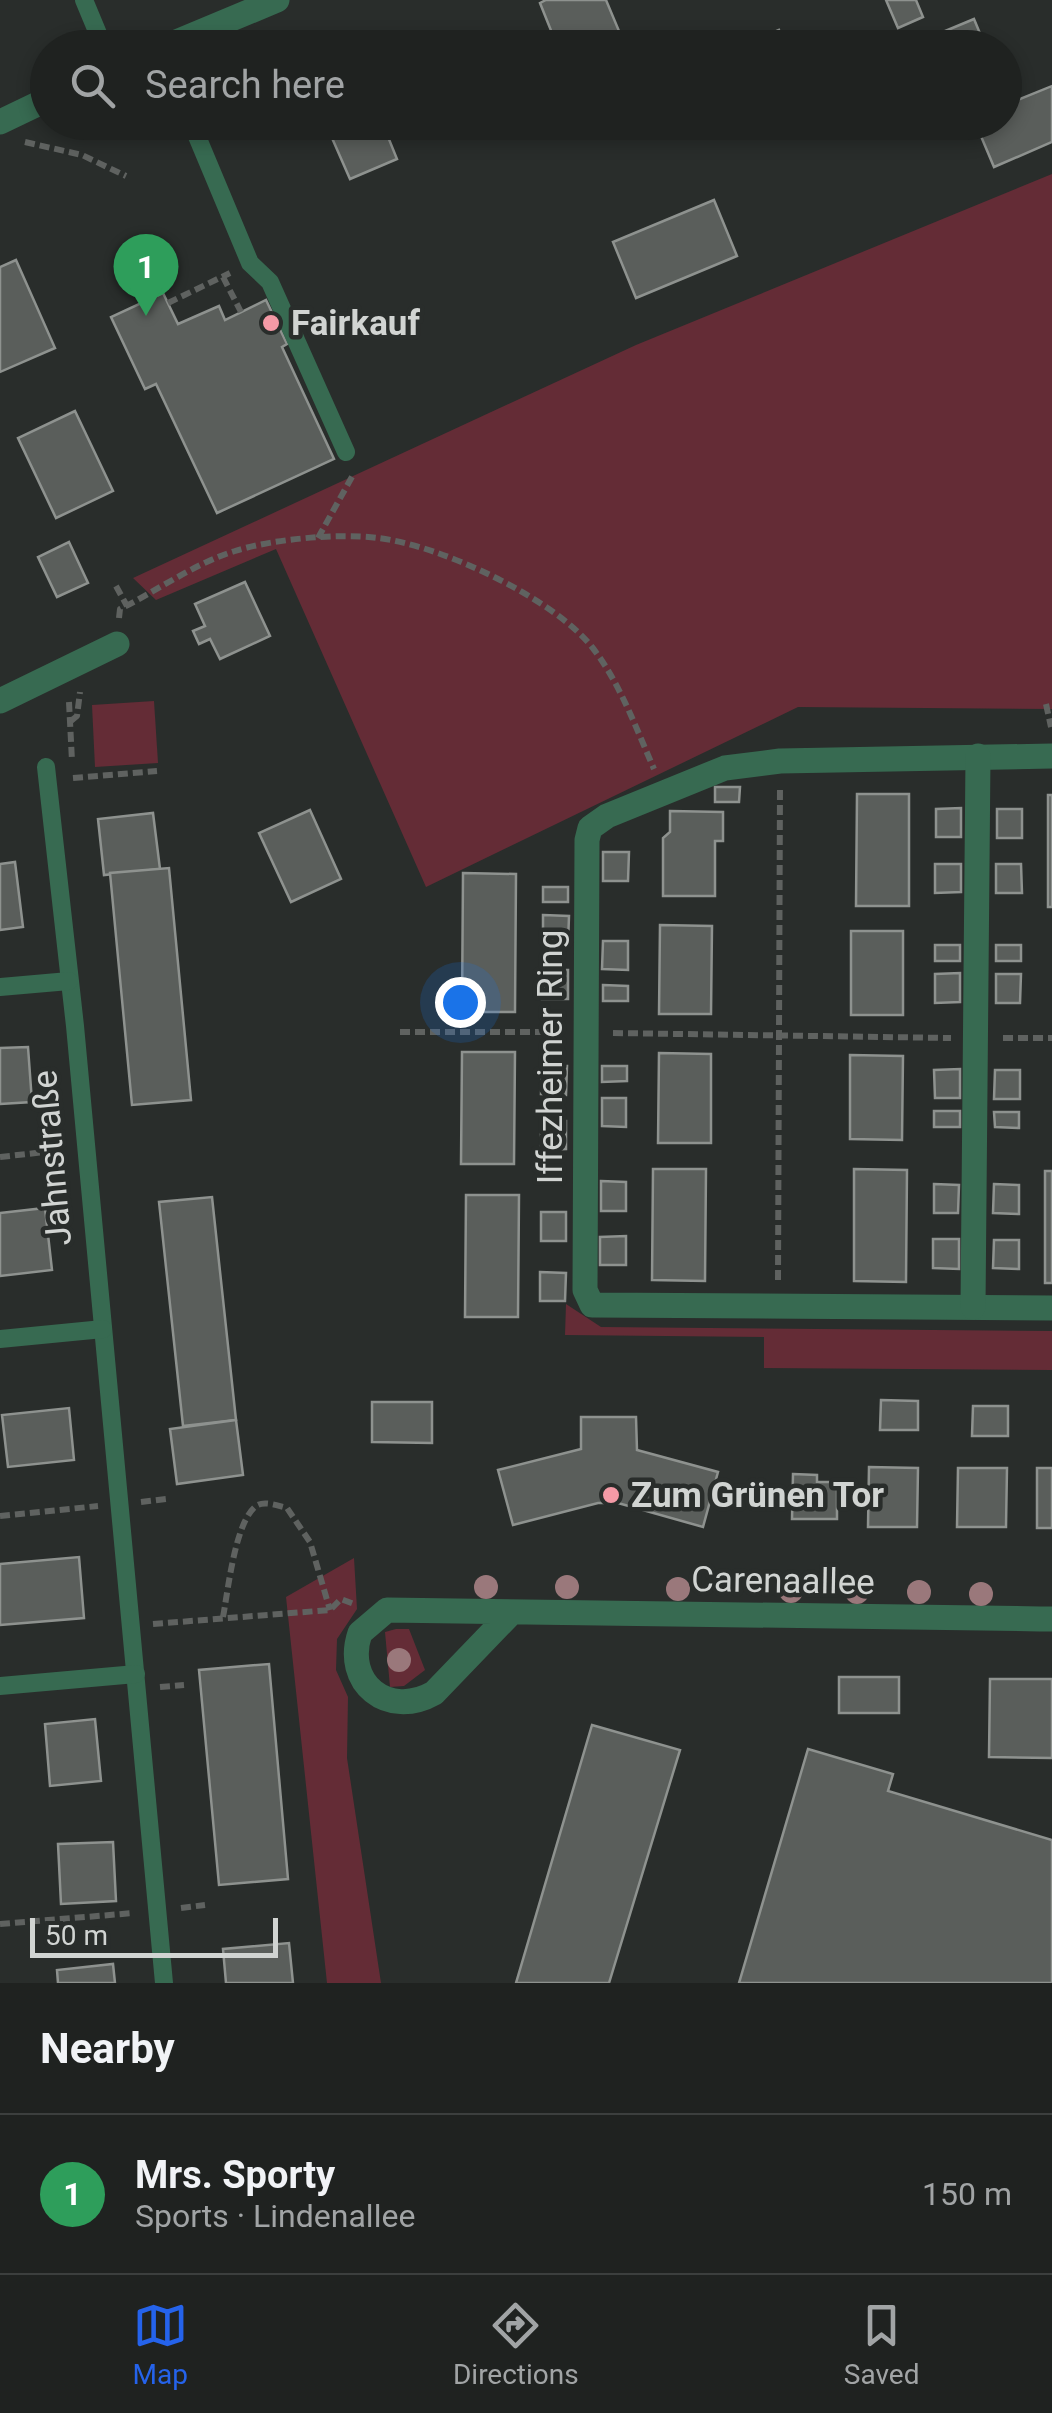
<!DOCTYPE html>
<meta charset="utf-8">
<style>
:root{--surface:#1f2220;--page:#2c2f2d;--text:#f1f3f6;--muted:#a1a4a5;--line:#3c3f3e;--accent:#2563eb}
body{margin:0;font-family:Roboto,sans-serif;background:var(--page);color:var(--text)}
.scale{position:absolute;left:30px;bottom:25px;width:248px;box-sizing:border-box;padding-left:10px;border:5px solid #d1d4d2;border-top:0;font-size:28px;line-height:35px;white-space:nowrap;color:#d1d4d2;-webkit-text-stroke:8px #292d2b;paint-order:stroke}
.you{position:absolute;left:460px;top:1002px;width:35px;height:35px;margin:-25px;border:8px solid #fff;border-radius:50%;background:#1a73e8;box-shadow:0 0 0 15px #1a73e833}
.badge{display:grid;place-items:center;width:65px;height:65px;border-radius:50%;background:var(--accent);color:#fff;font-size:32px;font-weight:700}
.pin{position:absolute;translate:-50% -82px;filter:drop-shadow(0 2px 5px #0008)}
.pin::after{content:'';position:absolute;top:52px;width:35px;height:30px;background:inherit;clip-path:polygon(0 0,100% 0,50% 100%)}
.list{margin:0;padding:0;list-style:none}
h2{display:flex;justify-content:space-between;align-items:center;height:130px;margin:0;padding:0 40px;font-size:42px}
h2 small{font-size:32px;font-weight:400;color:var(--muted)}
.list li{display:grid;grid-template-columns:65px 1fr auto;gap:30px;align-items:center;box-sizing:border-box;height:160px;padding:0 40px;border-top:2px solid var(--line)}
.list b{display:block;font-size:38px;white-space:nowrap}
.list p{margin:0;font-size:32px;white-space:nowrap;color:var(--muted)}
.list em{font-size:32px;font-style:normal;color:var(--muted)}
.icon{flex:none;width:55px;height:55px;fill:none;stroke:currentColor;stroke-width:2;stroke-linecap:round;stroke-linejoin:round}
.map{position:relative;flex:none;width:1052px;height:1983px;overflow:hidden}
.search{position:absolute;background:var(--surface);box-shadow:0 5px 15px #0003;left:30px;right:30px;top:30px;height:110px;display:flex;align-items:center;gap:25px;box-sizing:border-box;padding:0 35px;border-radius:55px;color:var(--muted);font-size:38px}
.sheet{height:290px;background:var(--surface)}
nav{display:flex;justify-content:space-around;align-items:center;box-sizing:border-box;height:140px;border-top:2px solid var(--line);background:var(--surface);font-size:28px;color:var(--muted)}
nav a{display:grid;justify-items:center;gap:5px}
nav .on{color:var(--accent)}
.map>svg:first-child{display:block}
</style>
<div class="map">
<svg width="1052" height="1983" viewBox="0 0 1052 1983">
<rect width="100%" height="100%" fill="#292d2b"/>
<g fill="#642c36">
<polygon points="1052,174 1052,709 798,707 426,887 276,549 156,600 133,578 636,345"/>
<polygon points="154,701 158,763 95,767 92,705"/>
<polygon points="566,1304 601,1327 1052,1331 1052,1370 764,1368 764,1337 565,1335"/>
<polygon points="354,1558 357,1609 337,1639 336,1670 348,1697 347,1758 381,1983 327,1983 286,1597"/>
<polygon points="396,1629 409,1629 425,1670 404,1686 390,1687 385,1632"/>
</g>
<g fill="#5a5e5b" stroke="#8e928f" stroke-width="2.5">
<polygon points="546,0 606,0 619,31 580,48 558,48 540,3"/>
<polygon points="886,0 916,0 923,17 898,28"/>
<polygon points="974,19 986,48 944,48 938,34"/>
<polygon points="779,30 787,48 750,48 748,43"/>
<polygon points="1052,86 1052,142 994,167 975,122 1004,122 1004,91 1010,103"/>
<polygon points="325,122 382,122 397,159 350,179"/>
<polygon points="714,200 737,256 636,298 613,242"/>
<polygon points="16,260 55,348 0,372 0,267"/>
<polygon points="163,293 178,324 219,306 225,320 266,300 287,344 282,347 334,459 217,513 156,384 145,389 111,317"/>
<polygon points="75,411 113,491 56,518 18,438"/>
<polygon points="69,542 88,583 57,597 38,557"/>
<polygon points="245,582 270,636 220,659 210,639 199,644 193,631 205,626 195,604"/>
<polygon points="715,787 740,787 739,802 715,802"/>
<polygon points="857,794 909,794 909,906 856,906"/>
<rect x="1048" y="795" width="4" height="112"/>
<polygon points="961,808 961,837 936,837 936,809"/>
<rect x="997" y="809" width="25" height="29"/>
<polygon points="310,810 341,879 291,902 259,833"/>
<polygon points="670,811 723,812 723,841 715,841 715,896 663,896 663,838 670,832"/>
<polygon points="153,813 160,869 104,875 98,819"/>
<polygon points="603,852 629,852 628,881 603,881"/>
<polygon points="15,862 23,927 0,930 0,864"/>
<polygon points="935,864 961,864 961,892 935,893"/>
<polygon points="996,864 1021,864 1022,893 996,893"/>
<polygon points="169,868 191,1100 132,1105 110,873"/>
<polygon points="463,873 516,874 515,1012 462,1012"/>
<rect x="543" y="887" width="25" height="15"/>
<polygon points="543,915 569,916 568,944 543,944"/>
<polygon points="660,925 712,926 711,1014 659,1014"/>
<rect x="851" y="931" width="52" height="84"/>
<polygon points="603,941 628,941 628,970 602,969"/>
<rect x="935" y="945" width="25" height="16"/>
<rect x="996" y="945" width="25" height="16"/>
<rect x="542" y="970" width="26" height="29"/>
<polygon points="960,973 960,1002 935,1003 935,974"/>
<polygon points="996,974 1021,974 1020,1003 996,1003"/>
<polygon points="603,985 628,986 628,1001 603,1001"/>
<polygon points="28,1047 32,1102 0,1104 0,1048"/>
<polygon points="462,1052 515,1052 514,1164 461,1164"/>
<polygon points="659,1053 711,1054 711,1143 658,1143"/>
<polygon points="850,1055 903,1056 902,1140 850,1139"/>
<polygon points="542,1066 567,1066 566,1095 541,1094"/>
<polygon points="602,1066 627,1066 627,1081 602,1082"/>
<polygon points="960,1069 960,1098 935,1098 934,1070"/>
<polygon points="995,1070 1020,1070 1020,1099 994,1099"/>
<polygon points="602,1098 626,1098 626,1127 602,1126"/>
<rect x="934" y="1111" width="26" height="16"/>
<polygon points="994,1112 1019,1112 1019,1128 995,1127"/>
<polygon points="541,1121 566,1121 566,1149 541,1150"/>
<polygon points="653,1169 706,1169 705,1281 652,1280"/>
<polygon points="854,1169 907,1170 906,1282 854,1281"/>
<rect x="1045" y="1171" width="7" height="112"/>
<polygon points="601,1181 626,1182 626,1211 601,1211"/>
<polygon points="934,1184 959,1185 958,1213 934,1213"/>
<polygon points="994,1184 1019,1185 1019,1214 993,1213"/>
<polygon points="466,1195 519,1195 518,1317 465,1317"/>
<polygon points="212,1197 236,1420 183,1426 159,1202"/>
<polygon points="45,1208 52,1270 0,1276 0,1213"/>
<rect x="541" y="1212" width="25" height="29"/>
<polygon points="626,1236 626,1265 600,1265 600,1237"/>
<polygon points="933,1239 959,1239 959,1269 933,1268"/>
<polygon points="994,1240 1019,1240 1019,1269 993,1268"/>
<polygon points="540,1272 566,1273 565,1301 540,1301"/>
<polygon points="881,1400 918,1401 918,1430 880,1430"/>
<polygon points="372,1402 432,1402 432,1443 372,1442"/>
<polygon points="973,1406 1008,1406 1008,1436 972,1436"/>
<polygon points="69,1408 74,1460 8,1467 2,1415"/>
<polygon points="581,1417 636,1417 637,1450 718,1472 703,1527 618,1503 598,1503 513,1525 498,1470 581,1449"/>
<polygon points="236,1420 243,1475 177,1484 170,1429"/>
<polygon points="869,1467 918,1468 917,1527 868,1527"/>
<polygon points="958,1468 1007,1468 1006,1527 957,1527"/>
<rect x="1037" y="1468" width="15" height="60"/>
<polygon points="793,1474 817,1475 817,1482 837,1482 837,1519 792,1519"/>
<polygon points="79,1557 84,1618 0,1625 0,1564"/>
<polygon points="269,1664 288,1879 219,1885 199,1670"/>
<rect x="839" y="1677" width="60" height="36"/>
<polygon points="990,1679 1052,1679 1052,1758 989,1757"/>
<polygon points="95,1719 101,1781 50,1786 45,1724"/>
<polygon points="592,1725 680,1750 609,1983 516,1983"/>
<polygon points="808,1749 893,1774 888,1791 1052,1840 1052,1983 739,1983"/>
<polygon points="113,1842 116,1901 61,1904 58,1844"/>
<polygon points="289,1943 293,1983 226,1983 223,1949"/>
<polygon points="113,1964 115,1983 58,1983 57,1970"/>
</g>
<g fill="none" stroke-linecap="round" stroke-linejoin="round">
<g stroke="#5f6260" stroke-width="6" stroke-dasharray="10 5" stroke-linecap="butt">
<polyline points="25,142 82,155 126,176"/>
<polyline points="223,277 241,312"/>
<polyline points="168,303 230,273"/>
<polyline points="318,538 353,475"/>
<polyline points="116,586 127,606"/>
<path d="M 119,618 L 120,609 C 157,591 195,563 235,551 C 272,539 339,533 378,538 C 440,545 553,598 592,647 C 620,683 636,728 654,769"/>
<polyline points="69,702 72,761"/>
<polyline points="1046,704 1051,727"/>
<polyline points="71,721 77,716 80,692"/>
<polyline points="73,778 157,771"/>
<polyline points="400,1032 561,1032"/>
<polyline points="613,1033 951,1038"/>
<polyline points="1003,1038 1052,1038"/>
<polyline points="0,1157 63,1150"/>
<polyline points="778,1280 780,787"/>
<polyline points="141,1502 166,1499"/>
<polyline points="0,1516 98,1506"/>
<path d="M 223,1617 C 228,1591 235,1522 256,1506 C 264,1500 278,1506 287,1508 L 310,1542 L 330,1610"/>
<polyline points="153,1624 330,1610 341,1599 354,1604"/>
<polyline points="160,1687 184,1685"/>
<polyline points="181,1908 205,1905"/>
<polyline points="0,1924 134,1913"/>
</g>
<g stroke="#376a51" stroke-width="18">
<polyline points="84,0 104,48"/>
<polyline points="191,122 250,263 270,282 346,452"/>
<polyline points="46,767 75,1026 164,1983"/>
<polyline points="0,987 69,981"/>
<polyline points="0,1339 103,1329"/>
<polyline points="0,1686 136,1674"/>
</g>
<g stroke="#376a51" stroke-width="25">
<polyline points="0,701 117,644"/>
<polyline points="1052,756 780,761 725,768 607,816 590,828 587,840 585,1290 592,1305 1052,1308"/>
<polyline points="973,1307 978,756"/>
<path d="M 512,1612 L 434,1693 C 388,1719 343,1683 360,1633 L 387,1610 C 608,1613 830,1617 1052,1619"/>
</g>
<g stroke="#376a51" stroke-width="25">
<polyline points="162,48 277,0"/>
<polyline points="0,122 48,99"/>
</g>
</g>
<g fill="#9a787b">
<circle cx="486" cy="1587" r="12"/>
<circle cx="567" cy="1587" r="12"/>
<circle cx="678" cy="1589" r="12"/>
<circle cx="791" cy="1591" r="12"/>
<circle cx="857" cy="1592" r="12"/>
<circle cx="919" cy="1592" r="12"/>
<circle cx="981" cy="1594" r="12"/>
<circle cx="399" cy="1660" r="12"/>
</g>
<g fill="#f49aa6" stroke="#292d2b" stroke-width="4">
<circle cx="271" cy="323" r="10"/>
<circle cx="611" cy="1495" r="10"/>
</g>
<g text-anchor="middle" dominant-baseline="central" stroke-width="9" stroke-linejoin="round" paint-order="stroke">
<g font-size="35" font-weight="bold" fill="#d1d4d2" stroke="#292d2b" text-anchor="start">
<text x="291" y="323">Fairkauf</text>
<text x="631" y="1495">Zum Grünen Tor</text>
</g>
<g font-size="35" fill="#d1d4d2" stroke="#292d2b">
<text transform="translate(550 1057) rotate(-90)">Iffezheimer Ring</text>
<text transform="translate(52 1158) rotate(-95)">Jahnstraße</text>
<text transform="translate(783 1581) rotate(1)">Carenaallee</text>
</g>
</g>
</svg>
<div class="scale">50 m</div>
<div class="you"></div>
<div class="pin badge" style="left:146px;top:316px;background:#2e9e5b">1</div>
<div class="search"><svg class="icon" aria-label="search" viewBox="0 0 24 24"><circle cx="10" cy="10" r="6"/><path d="M15 15l6 6"/></svg>Search here</div>
</div>
<section class="sheet">
<h2>Nearby<small></small></h2>
<ul class="list">
<li><span class="badge" style="background:#2e9e5b">1</span><div><b>Mrs. Sporty</b><p>Sports · Lindenallee</p></div><em>150 m</em></li>
</ul>
</section>
<nav>
<a class="on"><svg class="icon" aria-label="map" viewBox="0 0 24 24"><path d="M3 6l6-2 6 2 6-2v14l-6 2-6-2-6 2zM9 4v14M15 6v14"/></svg>Map</a>
<a><svg class="icon" aria-label="directions" viewBox="0 0 24 24"><path d="M12 3l9 9-9 9-9-9zM9 14v-3h6M13 9l2 2-2 2"/></svg>Directions</a>
<a><svg class="icon" aria-label="saved" viewBox="0 0 24 24"><path d="M7 4h10v16l-5-4-5 4z"/></svg>Saved</a>
</nav>
